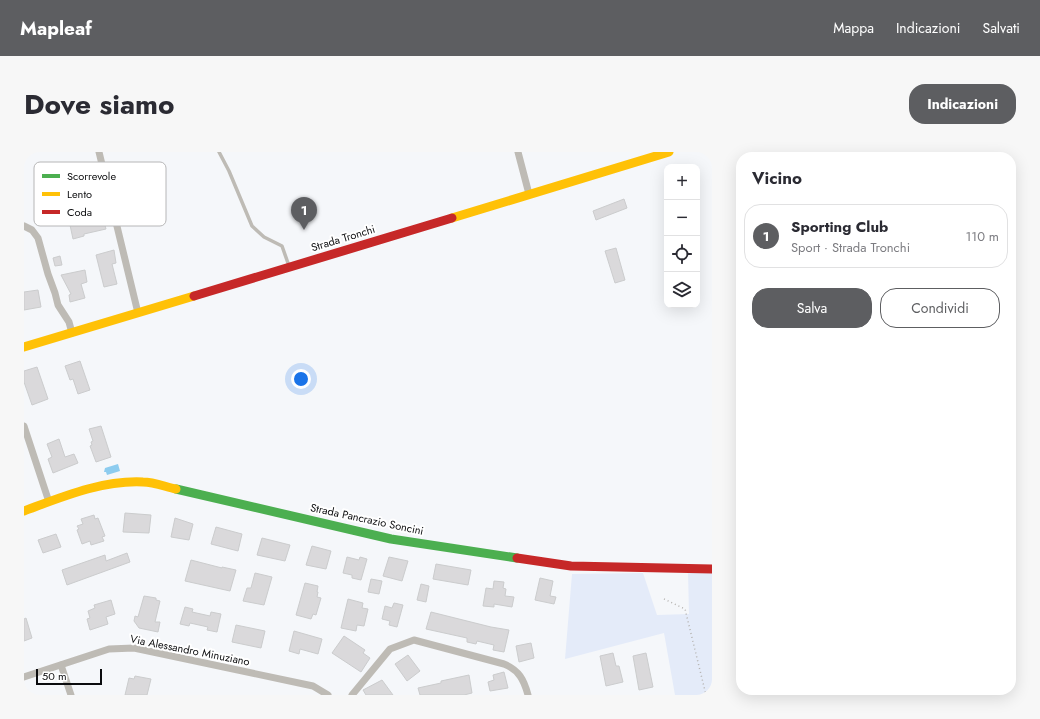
<!DOCTYPE html>
<html lang="it">
<meta charset="utf-8">
<style>
:root{--surface:#fff;--page:#f7f7f7;--text:#2b2b33;--muted:#7c7c81;--line:#e1e1e2;--accent:#5d5e61}
body{margin:0;font-family:Jost,sans-serif;background:var(--page);color:var(--text)}
.controls{position:absolute;right:12px;top:12px;display:grid;overflow:hidden;border-radius:8px;box-shadow:0 4px 16px #0002}
.controls button{width:36px;height:36px;display:grid;place-items:center;padding:0;border:0;border-bottom:1px solid var(--line);background:var(--surface);color:var(--text);font:20px sans-serif}
.scale{position:absolute;left:12px;bottom:10px;width:66px;box-sizing:border-box;padding-left:4px;border:2px solid #0b0c0e;border-top:0;font-size:11px;line-height:14px;white-space:nowrap;color:#0b0c0e;-webkit-text-stroke:3px #fff;paint-order:stroke}
.you{position:absolute;left:277px;top:227px;width:14px;height:14px;margin:-10px;border:3px solid #fff;border-radius:50%;background:#1a73e8;box-shadow:0 0 0 6px #1a73e833}
.badge{display:grid;place-items:center;width:26px;height:26px;border-radius:50%;background:var(--accent);color:#fff;font-size:13px;font-weight:700}
.pin{position:absolute;translate:-50% -33px;filter:drop-shadow(0 1px 2px #0008)}
.pin::after{content:'';position:absolute;top:21px;width:14px;height:12px;background:inherit;clip-path:polygon(0 0,100% 0,50% 100%)}
.list{margin:0;padding:0;list-style:none}
h2{display:flex;justify-content:space-between;align-items:center;height:52px;margin:0;padding:0 16px;font-size:17px}
h2 small{font-size:13px;font-weight:400;color:var(--muted)}
.list li{display:grid;grid-template-columns:26px 1fr auto;gap:12px;align-items:center;box-sizing:border-box;height:64px;margin:0 8px 8px;padding:0 8px;border:1px solid var(--line);border-radius:16px}
.list b{display:block;font-size:15px;white-space:nowrap}
.list p{margin:0;font-size:13px;white-space:nowrap;color:var(--muted)}
.list em{font-size:13px;font-style:normal;color:var(--muted)}
.actions{display:flex;gap:8px;padding:12px 16px}
.actions a{flex:1;padding:9px 0;border:1px solid var(--accent);border-radius:16px;text-align:center;font-size:14px;color:var(--accent)}
.actions .main{background:var(--accent);color:#fff}
.icon{flex:none;width:22px;height:22px;fill:none;stroke:currentColor;stroke-width:2;stroke-linecap:round;stroke-linejoin:round}
.map{position:relative;flex:none;width:688px;height:543px;overflow:hidden;border-radius:16px}
header{display:flex;align-items:center;gap:24px;box-sizing:border-box;height:56px;padding:0 20px;background:var(--accent);color:#fff}
header strong{font-size:19px}
nav{display:flex;gap:22px;margin-inline-start:auto;font-size:14px}
.intro{display:flex;align-items:center;justify-content:space-between;box-sizing:border-box;height:96px;padding:0 24px}
h1{margin:0;font-size:28px}
.button{padding:10px 18px;border-radius:16px;background:var(--accent);color:#fff;font-size:14px;font-weight:700}
main{display:flex;gap:24px;padding:0 24px}
aside{flex:1;background:var(--surface);border-radius:16px;box-shadow:0 4px 16px #0002}
.map>svg:first-child{display:block}
</style>
<header>
<strong>Mapleaf</strong>
<nav><a>Mappa</a><a>Indicazioni</a><a>Salvati</a></nav>
</header>
<div class="intro"><h1>Dove siamo</h1><a class="button">Indicazioni</a></div>
<main>
<div class="map">
<svg width="688" height="543" viewBox="0 0 688 543">
<rect width="100%" height="100%" fill="#f5f7fa"/>
<polygon fill="#e4ebf9" points="664,420 688,421 688,543 651,543 640,481 541,507 548,422 619,421 633,463 665,462"/>
<polygon fill="#8dccef" points="94,312 96,319 83,323 82,320 80,320 81,316"/>
<g fill="#dad9db" stroke="#cbcccd">
<polygon points="600,47 603,56 572,68 569,59"/>
<polygon points="79,66 82,77 60,82 60,84 49,87 46,73"/>
<polygon points="592,96 601,128 591,131 581,99"/>
<polygon points="90,98 92,111 88,112 93,132 80,135 72,103"/>
<polygon points="36,104 38,113 31,114 29,106"/>
<polygon points="61,118 63,130 57,132 61,146 46,150 45,143 47,142 37,123"/>
<polygon points="14,138 17,155 0,158 0,140"/>
<polygon points="56,209 66,238 54,242 49,227 46,228 41,214"/>
<polygon points="13,215 24,247 8,253 0,230 0,219"/>
<polygon points="77,274 87,305 72,310 66,294 68,293 67,290 69,289 65,277"/>
<polygon points="35,287 41,305 50,302 54,311 29,321 24,307 28,305 23,292"/>
<polygon points="101,361 127,363 125,381 99,380"/>
<polygon points="70,363 71,367 74,366 81,384 78,385 80,389 67,393 66,389 58,392 53,378 55,377 53,374 59,372 57,367"/>
<polygon points="151,366 169,372 165,388 147,385"/>
<polygon points="192,375 218,382 214,399 187,392"/>
<polygon points="32,382 37,395 19,401 14,388"/>
<polygon points="238,386 266,393 261,409 233,403"/>
<polygon points="288,394 307,399 302,417 282,413"/>
<polygon points="103,401 106,410 43,433 38,418 81,403 82,409"/>
<polygon points="323,405 335,408 336,405 343,407 337,428 328,426 328,423 319,421"/>
<polygon points="365,405 384,409 378,429 359,424"/>
<polygon points="167,408 198,416 198,415 212,418 206,439 161,429"/>
<polygon points="412,412 447,418 444,433 409,427"/>
<polygon points="231,421 248,425 240,453 219,449 223,436 227,436"/>
<polygon points="516,426 529,429 526,444 532,445 530,452 511,448"/>
<polygon points="347,427 358,429 355,442 344,440"/>
<polygon points="470,429 480,430 479,436 482,437 481,444 490,445 488,455 470,452 470,455 459,454 462,436 469,437"/>
<polygon points="281,431 294,434 293,440 294,440 293,445 297,446 292,463 289,462 287,467 272,463"/>
<polygon points="397,432 405,434 402,450 393,448"/>
<polygon points="120,444 132,446 132,448 136,449 131,470 136,470 134,480 115,476 110,469 111,464 114,465"/>
<polygon points="324,447 339,451 338,456 344,457 340,474 333,473 332,479 317,476"/>
<polygon points="87,448 91,462 82,465 84,472 66,478 63,467 66,466 64,459 71,456 70,453"/>
<polygon points="370,451 379,453 373,475 365,473 366,469 358,467 361,454 368,456"/>
<polygon points="161,455 169,457 168,460 186,464 187,460 197,462 193,480 183,478 184,475 166,471 165,474 156,472"/>
<polygon points="407,460 467,475 485,478 480,500 469,498 470,493 453,489 452,492 443,490 443,486 402,477"/>
<polygon points="2,466 8,486 0,489 0,467"/>
<polygon points="212,473 241,479 237,496 208,490"/>
<polygon points="270,479 298,487 294,502 276,497 275,502 265,499"/>
<polygon points="320,484 341,498 339,501 346,506 337,520 308,501"/>
<polygon points="507,491 510,506 495,510 492,494"/>
<polygon points="589,501 592,514 595,514 599,530 582,534 576,504"/>
<polygon points="622,501 629,535 615,538 609,504"/>
<polygon points="384,503 396,519 383,529 371,512"/>
<polygon points="480,520 484,536 466,539 464,530 470,528 469,523"/>
<polygon points="445,523 448,541 440,543 396,543 394,536 417,531 417,529"/>
<polygon points="111,524 127,527 123,543 101,543 105,526 110,527"/>
<polygon points="358,528 369,543 342,543 339,538"/>
</g>
<g fill="none" stroke-linecap="round" stroke-linejoin="round">
<polyline stroke="#b4b2af" stroke-width="1.5" stroke-dasharray="1 3" stroke-linecap="butt" points="640,447 661,457 682,543"/>
<g stroke="#bebbb5" stroke-width="3.5">
<polyline points="195,0 205,19 228,74 240,85 258,94 265,114"/>
<polyline points="19,69 88,55"/>
</g>
<g stroke="#bebbb5" stroke-width="7">
<polyline points="75,0 114,161"/>
<polyline points="494,0 505,42"/>
<polyline points="0,74 8,78 14,86 24,122 31,141 34,153 45,170 48,181"/>
<polyline points="0,274 25,350"/>
<polyline points="37,513 47,543"/>
<polyline points="0,525 85,497 110,496 289,534 304,543"/>
<path d="M 328,543 L 366,497 L 390,488 L 480,512 C 495,518 500,528 504,543"/>
</g>
<polyline stroke="#4caf50" stroke-width="9" points="152,337 367,387 493,406"/>
<g stroke="#ffc107" stroke-width="9">
<polyline points="428,66 645,0"/>
<polyline points="0,195 170,144"/>
<path d="M 0,359 C 38,345 78,328 119,330 C 130,330 142,335 152,337"/>
</g>
<g stroke="#c62828" stroke-width="9">
<polyline points="170,144 428,66"/>
<polyline points="493,406 547,414 688,417"/>
</g>
</g>
<g text-anchor="middle" dominant-baseline="central" stroke-width="4" stroke-linejoin="round" paint-order="stroke">
<g font-size="11" fill="#0b0c0e" stroke="#fff">
<text transform="translate(319 86) rotate(-17)">Strada Tronchi</text>
<text transform="translate(343 367) rotate(12)">Strada Pancrazio Soncini</text>
<text transform="translate(166 498) rotate(11)">Via Alessandro Minuziano</text>
</g>
</g>
<rect x="10" y="10" width="132" height="64" rx="6" fill="#fff" stroke="#b6b6b7" stroke-width="1"/>
<rect x="18" y="22" width="18" height="4" fill="#4caf50"/>
<rect x="18" y="40" width="18" height="4" fill="#ffc107"/>
<rect x="18" y="58" width="18" height="4" fill="#c62828"/>
<g font-size="11" fill="#0b0c0e">
<text x="43" y="28">Scorrevole</text>
<text x="43" y="46">Lento</text>
<text x="43" y="64">Coda</text>
</g>
</svg>
<div class="controls">
<button>+</button>
<button>−</button>
<button><svg class="icon" aria-label="locate" viewBox="0 0 24 24"><circle cx="12" cy="12" r="6"/><path d="M12 2v4M12 18v4M2 12h4M18 12h4"/></svg></button>
<button><svg class="icon" aria-label="layers" viewBox="0 0 24 24"><path d="M12 4l9 5-9 5-9-5zM3 14l9 5 9-5"/></svg></button>
</div>
<div class="scale">50 m</div>
<div class="you"></div>
<div class="pin badge" style="left:280px;top:78px">1</div>
</div>
<aside>
<h2>Vicino<small></small></h2>
<ul class="list">
<li><span class="badge">1</span><div><b>Sporting Club</b><p>Sport · Strada Tronchi</p></div><em>110 m</em></li>
</ul>
<div class="actions"><a class="main">Salva</a><a>Condividi</a></div>
</aside>
</main>
